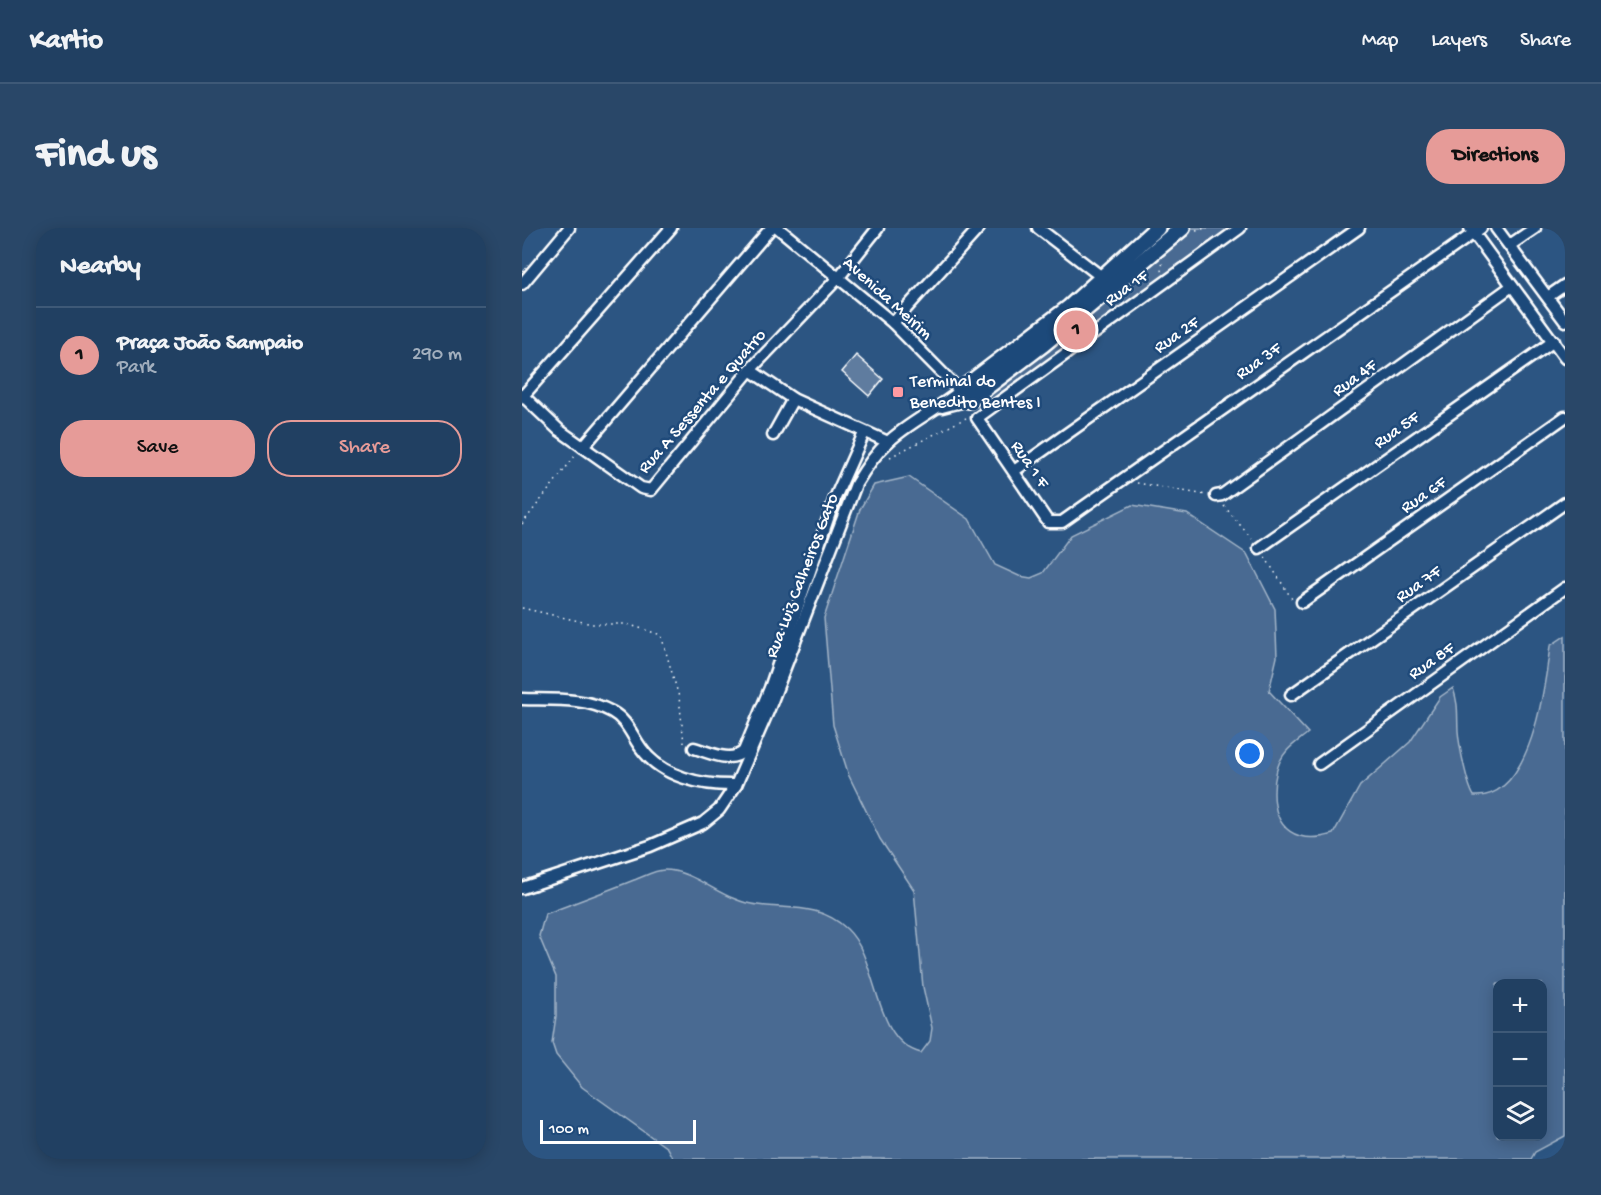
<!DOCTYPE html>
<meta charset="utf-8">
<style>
:root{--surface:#214062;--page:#294768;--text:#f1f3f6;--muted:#a2afbe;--line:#3e5977;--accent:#e69b98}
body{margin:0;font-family:"Gochi Hand",sans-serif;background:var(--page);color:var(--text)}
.controls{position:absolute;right:18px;bottom:18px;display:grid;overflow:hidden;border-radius:12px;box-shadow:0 3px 15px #0003}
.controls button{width:54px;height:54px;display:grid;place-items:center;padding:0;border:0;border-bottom:2px solid var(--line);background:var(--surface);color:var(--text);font:30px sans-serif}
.scale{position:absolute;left:18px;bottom:15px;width:156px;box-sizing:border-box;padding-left:6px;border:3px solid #fff;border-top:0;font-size:16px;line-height:21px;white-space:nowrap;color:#fff;-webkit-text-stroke:4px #1f4a7a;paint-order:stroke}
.you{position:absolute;left:728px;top:526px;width:21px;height:21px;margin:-15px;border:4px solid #fff;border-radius:50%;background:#1a73e8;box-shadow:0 0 0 9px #1a73e833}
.badge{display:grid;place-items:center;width:39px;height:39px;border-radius:50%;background:var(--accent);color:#111;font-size:20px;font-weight:700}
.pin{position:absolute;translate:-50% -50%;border:3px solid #fff;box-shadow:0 2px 6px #0006}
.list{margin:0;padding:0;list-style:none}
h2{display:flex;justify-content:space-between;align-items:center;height:78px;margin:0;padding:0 24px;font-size:26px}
h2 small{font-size:20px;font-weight:400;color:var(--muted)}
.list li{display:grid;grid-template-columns:39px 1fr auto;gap:18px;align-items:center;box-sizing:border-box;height:96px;padding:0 24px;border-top:2px solid var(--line)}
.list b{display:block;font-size:22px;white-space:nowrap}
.list p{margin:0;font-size:20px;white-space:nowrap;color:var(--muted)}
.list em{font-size:20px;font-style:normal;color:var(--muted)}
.actions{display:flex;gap:12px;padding:18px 24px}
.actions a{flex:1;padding:14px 0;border:2px solid var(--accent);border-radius:24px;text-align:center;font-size:21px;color:var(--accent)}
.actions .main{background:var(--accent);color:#111}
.icon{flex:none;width:33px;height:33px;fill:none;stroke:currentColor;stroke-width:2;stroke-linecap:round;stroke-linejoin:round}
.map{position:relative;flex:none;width:1043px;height:931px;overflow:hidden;border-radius:24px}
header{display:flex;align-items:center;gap:36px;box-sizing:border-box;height:84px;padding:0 30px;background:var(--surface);border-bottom:2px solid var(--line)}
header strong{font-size:28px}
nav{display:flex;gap:33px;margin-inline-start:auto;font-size:21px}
.intro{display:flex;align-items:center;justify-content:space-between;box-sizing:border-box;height:144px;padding:0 36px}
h1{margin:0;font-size:42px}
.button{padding:15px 27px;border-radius:24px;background:var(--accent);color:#111;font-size:21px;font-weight:700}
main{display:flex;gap:36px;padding:0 36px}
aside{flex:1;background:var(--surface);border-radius:24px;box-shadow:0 3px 15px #0003}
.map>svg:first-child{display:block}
</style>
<header>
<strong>Kartio</strong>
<nav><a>Map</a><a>Layers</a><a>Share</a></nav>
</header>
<div class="intro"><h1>Find us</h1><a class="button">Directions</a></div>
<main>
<aside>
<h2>Nearby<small></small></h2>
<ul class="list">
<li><span class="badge">1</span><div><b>Praça João Sampaio</b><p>Park</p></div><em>290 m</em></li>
</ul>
<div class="actions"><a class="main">Save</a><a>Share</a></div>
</aside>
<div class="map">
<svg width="1043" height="931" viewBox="0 0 1043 931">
<rect width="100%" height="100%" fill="#2c5582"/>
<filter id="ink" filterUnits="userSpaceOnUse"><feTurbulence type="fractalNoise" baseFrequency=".0167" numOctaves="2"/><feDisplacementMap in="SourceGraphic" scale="12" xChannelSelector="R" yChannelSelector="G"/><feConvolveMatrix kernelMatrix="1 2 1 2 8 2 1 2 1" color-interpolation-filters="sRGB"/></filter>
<g filter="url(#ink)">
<g fill="#486b92" stroke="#a4b5c8" stroke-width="1.5" fill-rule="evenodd">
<polygon points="661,0 709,0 458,181 452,176"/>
<path d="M 387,249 L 447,291 L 473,337 L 497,348 L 509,350 L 521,345 L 549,307 L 610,277 L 665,286 L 725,326 L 753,381 L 755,429 L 747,463 L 786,505 C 779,511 769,517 764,524 C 755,534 752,551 752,564 C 752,602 775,617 811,606 L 838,558 L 888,514 L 918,469 L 931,460 C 937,478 935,485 936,503 C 937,517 945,557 952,568 C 1009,572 1023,459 1028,418 L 1043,408 L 1043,908 L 1013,924 L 1009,931 L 151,931 L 145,920 L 60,859 L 34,827 L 30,815 L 34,788 L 34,749 L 17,708 L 23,686 C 52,675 82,664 112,652 C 121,649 133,642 142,642 C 168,642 189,662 213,671 C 250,687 290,668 325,701 C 358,732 350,813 399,825 L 408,813 L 410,800 L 401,759 L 392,662 L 358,611 L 327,548 L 311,497 L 302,390 L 338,281 L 352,257 ZM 975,756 L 1020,756 L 1020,908 L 975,908 Z"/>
</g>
<polygon fill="#5e7c9f" stroke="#fff" stroke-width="1.5" points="334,127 361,151 347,168 320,144"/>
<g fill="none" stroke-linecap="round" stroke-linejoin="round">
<g stroke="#fff" stroke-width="15">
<g id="street">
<polyline points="256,0 371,95 447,172 420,179"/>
<polyline points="516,0 581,50"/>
<polyline points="718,0 455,190 526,294 540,294 959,0"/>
<polyline points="948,0 1043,130"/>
<polyline points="974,0 1043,93"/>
<polyline points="988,17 1013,0"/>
<polyline points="0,56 47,0"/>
<polyline points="1027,68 1043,57"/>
<polyline points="371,95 457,0"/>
<polyline points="228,142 271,171 366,214"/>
<polyline points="0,167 37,202 119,260 129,262 228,142 317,49 356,0"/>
<polyline points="1,168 149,0"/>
<polyline points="251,207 271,171"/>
<polyline points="61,219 249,0"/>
<polyline points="492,243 837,0"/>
<polyline points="694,268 700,267 990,58"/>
<polyline points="737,320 1032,113"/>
<polyline points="780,374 1043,189"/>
<polyline points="769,467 1043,275"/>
<path d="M 0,471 C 30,472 63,469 90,484 C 105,492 110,508 119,520 C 139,549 181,558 214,557"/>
<path d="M 172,520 C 187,524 209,536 222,523 L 248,460 L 313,270 L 342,205"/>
<polyline points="797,536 1043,360"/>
<path d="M 0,660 L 128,618 L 181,595 L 197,582 L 214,557 L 247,481 L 334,256 C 343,241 352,227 365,215 C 387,194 415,182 438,163"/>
</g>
</g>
<g stroke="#fff" stroke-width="20">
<g id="secondary">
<polyline points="438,163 547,80 635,0"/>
<polyline points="447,172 521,116 660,0"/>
</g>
</g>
<g stroke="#fff" stroke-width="1.5" stroke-dasharray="1.5 4.5" stroke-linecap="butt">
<polyline points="674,2 686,0"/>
<polyline points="639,43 641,33"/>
<polyline points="368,229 444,190"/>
<polyline points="615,255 684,267"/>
<polyline points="702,278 730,311"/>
<polyline points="0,296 53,228"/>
<polyline points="743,329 770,371"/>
<polyline points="0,380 70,396 105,396 139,407 157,469 162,515"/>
</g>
<use href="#street" stroke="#1f4a7a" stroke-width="10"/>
<use href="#secondary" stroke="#1f4a7a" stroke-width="15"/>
</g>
</g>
<rect fill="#ff9aa2" stroke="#1f4a7a" stroke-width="2" x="370" y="158" width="12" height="12" rx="3"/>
<g text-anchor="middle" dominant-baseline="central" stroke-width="5" stroke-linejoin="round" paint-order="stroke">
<g font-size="18" fill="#fff" stroke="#1f4a7a">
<text transform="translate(605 61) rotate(-36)">Rua 1F</text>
<text transform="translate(365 71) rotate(42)">Avenida Meirim</text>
<text transform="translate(655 108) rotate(-35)">Rua 2F</text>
<text transform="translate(737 134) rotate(-35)">Rua 3F</text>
<text transform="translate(833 151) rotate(-36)">Rua 4F</text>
<text transform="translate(181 174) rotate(-49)">Rua A Sessenta e Quatro</text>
<text transform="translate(875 203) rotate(-35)">Rua 5F</text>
<text transform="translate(507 237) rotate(55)">Rua 1 F</text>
<text transform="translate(902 268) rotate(-35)">Rua 6F</text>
<text transform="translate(281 348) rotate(-69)">Rua Luiz Calheiros Gato</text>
<text transform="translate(897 357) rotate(-35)">Rua 7F</text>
<text transform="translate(910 434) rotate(-35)">Rua 8F</text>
</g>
<g font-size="18" fill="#fff" stroke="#1f4a7a" text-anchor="start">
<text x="388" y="154">Terminal do<tspan x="388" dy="21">Benedito Bentes I</tspan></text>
</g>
</g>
</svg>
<div class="controls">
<button>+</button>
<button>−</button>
<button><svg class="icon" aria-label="layers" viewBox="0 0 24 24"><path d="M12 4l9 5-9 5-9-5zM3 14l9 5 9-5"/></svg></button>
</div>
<div class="scale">100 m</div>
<div class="you"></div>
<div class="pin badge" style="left:554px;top:102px">1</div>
</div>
</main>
